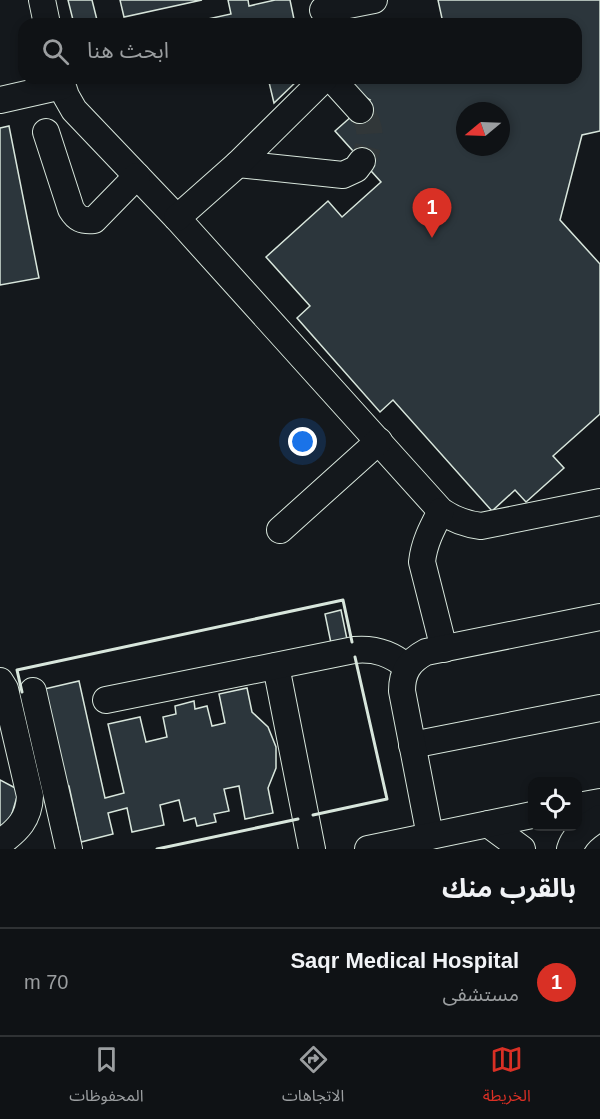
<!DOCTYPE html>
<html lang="ar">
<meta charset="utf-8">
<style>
:root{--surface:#0f1215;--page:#1d2022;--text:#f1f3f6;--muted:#9b9ea0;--line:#2f3234;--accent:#d93025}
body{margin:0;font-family:Helvetica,"Noto Sans Arabic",sans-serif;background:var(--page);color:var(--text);direction:rtl}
.controls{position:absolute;right:18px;bottom:18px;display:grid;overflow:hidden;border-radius:12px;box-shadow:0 3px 9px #0003}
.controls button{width:54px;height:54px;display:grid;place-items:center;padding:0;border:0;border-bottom:2px solid var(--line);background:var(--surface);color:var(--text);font:30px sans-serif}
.compass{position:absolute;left:456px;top:102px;width:54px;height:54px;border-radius:50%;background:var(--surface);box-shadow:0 3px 9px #0003;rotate:251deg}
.you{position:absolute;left:303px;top:442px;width:21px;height:21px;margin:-15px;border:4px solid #fff;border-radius:50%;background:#1a73e8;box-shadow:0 0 0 9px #1a73e833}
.badge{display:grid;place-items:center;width:39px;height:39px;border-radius:50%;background:var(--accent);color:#fff;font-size:20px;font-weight:700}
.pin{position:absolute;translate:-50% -50px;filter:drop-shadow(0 2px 3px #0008)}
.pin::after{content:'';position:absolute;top:32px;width:21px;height:18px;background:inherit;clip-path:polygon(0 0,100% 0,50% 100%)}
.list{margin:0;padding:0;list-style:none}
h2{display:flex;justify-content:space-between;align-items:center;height:78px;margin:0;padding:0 24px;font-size:26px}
h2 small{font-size:20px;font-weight:400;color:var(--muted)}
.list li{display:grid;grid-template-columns:39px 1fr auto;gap:18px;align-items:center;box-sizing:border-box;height:108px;padding:0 24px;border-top:2px solid var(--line)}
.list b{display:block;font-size:22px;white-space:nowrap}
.list p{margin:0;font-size:20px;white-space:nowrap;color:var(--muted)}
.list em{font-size:20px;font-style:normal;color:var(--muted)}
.icon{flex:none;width:33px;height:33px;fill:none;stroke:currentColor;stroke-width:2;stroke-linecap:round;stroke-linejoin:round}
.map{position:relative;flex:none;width:600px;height:849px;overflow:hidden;direction:ltr}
.search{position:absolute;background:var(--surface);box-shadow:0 3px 9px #0003;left:18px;right:18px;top:18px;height:66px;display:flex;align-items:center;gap:15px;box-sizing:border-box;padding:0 21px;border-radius:18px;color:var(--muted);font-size:22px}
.sheet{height:186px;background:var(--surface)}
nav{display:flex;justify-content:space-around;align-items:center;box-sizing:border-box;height:84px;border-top:2px solid var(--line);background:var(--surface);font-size:16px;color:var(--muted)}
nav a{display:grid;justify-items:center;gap:3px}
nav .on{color:var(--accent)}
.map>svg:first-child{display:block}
</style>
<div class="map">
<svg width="600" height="849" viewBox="0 0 600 849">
<rect width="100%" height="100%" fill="#14181c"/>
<g fill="#2c363c" stroke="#d8e6dc" stroke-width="1.5" fill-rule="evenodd">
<polygon points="68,0 92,0 98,24 74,24"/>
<polygon points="120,0 202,0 124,17"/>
<polygon points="228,0 248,0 249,6 275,0 290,0 295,24 185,24 231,14"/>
<path d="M 438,0 L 600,0 L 600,131 L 582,135 L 560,220 L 600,264 L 600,414 L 553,456 L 564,468 L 526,502 L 515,490 L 492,511 L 393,400 L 380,412 L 297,318 L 310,306 L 266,257 L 328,201 L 342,217 L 381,182 L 335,131 L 370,100 L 351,89 L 357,78 L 369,78 L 373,80 L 372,78 L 576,78 L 576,24 L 439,24 L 443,23 ZM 465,111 L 501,111 L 501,147 L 465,147 Z"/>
<polygon points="268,78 300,78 274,103"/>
<polygon points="9,126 39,278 0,285 0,128"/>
<polygon points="341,610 348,644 332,648 325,614"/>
<polygon points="79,681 105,798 124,793 108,724 140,717 146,742 167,737 163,717 176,714 175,706 194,701 195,709 207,706 212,726 225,723 219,694 247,688 252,712 268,727 276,747 276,768 268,788 273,813 245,819 239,786 224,789 229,811 214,814 216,822 197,826 195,818 184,821 179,800 160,805 164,825 132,832 127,808 108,813 113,834 81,842 69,786 63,787 40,690"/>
<polygon points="0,780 19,790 11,817 0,832"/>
</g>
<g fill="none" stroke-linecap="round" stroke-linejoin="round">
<path stroke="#313739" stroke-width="26" stroke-dasharray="26 13" stroke-linecap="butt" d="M 360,110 C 373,128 372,142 362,161"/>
<g stroke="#d8e6dc" stroke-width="28">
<g id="minor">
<polyline points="42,0 47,24"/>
<polyline points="323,10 374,0"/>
<path d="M 60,78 L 66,96 L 74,110 L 177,218 L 441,511 C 454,520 465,524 481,526 L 600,502"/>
<polyline points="331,78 360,110"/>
<polyline points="0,100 62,86"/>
<path d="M 46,132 L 71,209 C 77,219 82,221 94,220 L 137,176"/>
<polyline points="238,164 343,175 356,169 362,161"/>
<polyline points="177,218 238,164 325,78"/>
<path d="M 441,511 C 432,528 424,543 422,562 L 444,649"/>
<polyline points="280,530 379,441"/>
<polyline points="276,666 312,849"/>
<path d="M 0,681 L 5,689 L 30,796 C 29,819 18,830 0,843"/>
<polyline points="33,691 69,849"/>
<path d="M 106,700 L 354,650 C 375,648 391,653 407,667"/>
<polyline points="412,745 600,708"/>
<polyline points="578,806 600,802"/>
<polyline points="488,824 522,849"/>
<path d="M 430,836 L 402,691 C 402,672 409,661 426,652 L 600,617"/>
<polyline points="368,849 532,815"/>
<path d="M 570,849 C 574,835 588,825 600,818"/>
</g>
</g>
<use href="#minor" stroke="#14181c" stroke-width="26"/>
<g stroke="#d8e6dc" stroke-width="3">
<polyline points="22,692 17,670 343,600 352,642"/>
<polyline points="313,815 387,799 355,657"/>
<polyline points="157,849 298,819"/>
</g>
</g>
</svg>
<div class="controls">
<button><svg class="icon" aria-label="locate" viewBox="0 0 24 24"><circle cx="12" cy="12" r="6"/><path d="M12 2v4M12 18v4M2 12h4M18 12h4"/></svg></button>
</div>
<svg class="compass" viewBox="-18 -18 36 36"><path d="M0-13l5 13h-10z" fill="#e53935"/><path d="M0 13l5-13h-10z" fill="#9b9ea0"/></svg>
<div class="you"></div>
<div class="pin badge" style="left:432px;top:238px">1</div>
<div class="search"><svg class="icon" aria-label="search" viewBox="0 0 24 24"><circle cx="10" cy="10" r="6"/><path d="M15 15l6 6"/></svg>ابحث هنا</div>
</div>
<section class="sheet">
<h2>بالقرب منك<small></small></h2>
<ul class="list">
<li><span class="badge">1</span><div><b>Saqr Medical Hospital</b><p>مستشفى</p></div><em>70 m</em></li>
</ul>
</section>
<nav>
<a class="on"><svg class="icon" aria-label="map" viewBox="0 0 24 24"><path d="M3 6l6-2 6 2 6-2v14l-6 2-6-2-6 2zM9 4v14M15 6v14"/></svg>الخريطة</a>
<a><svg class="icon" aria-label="directions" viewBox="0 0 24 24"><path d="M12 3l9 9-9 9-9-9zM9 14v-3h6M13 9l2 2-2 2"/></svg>الاتجاهات</a>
<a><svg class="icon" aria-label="saved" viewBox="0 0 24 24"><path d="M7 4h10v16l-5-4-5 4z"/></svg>المحفوظات</a>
</nav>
